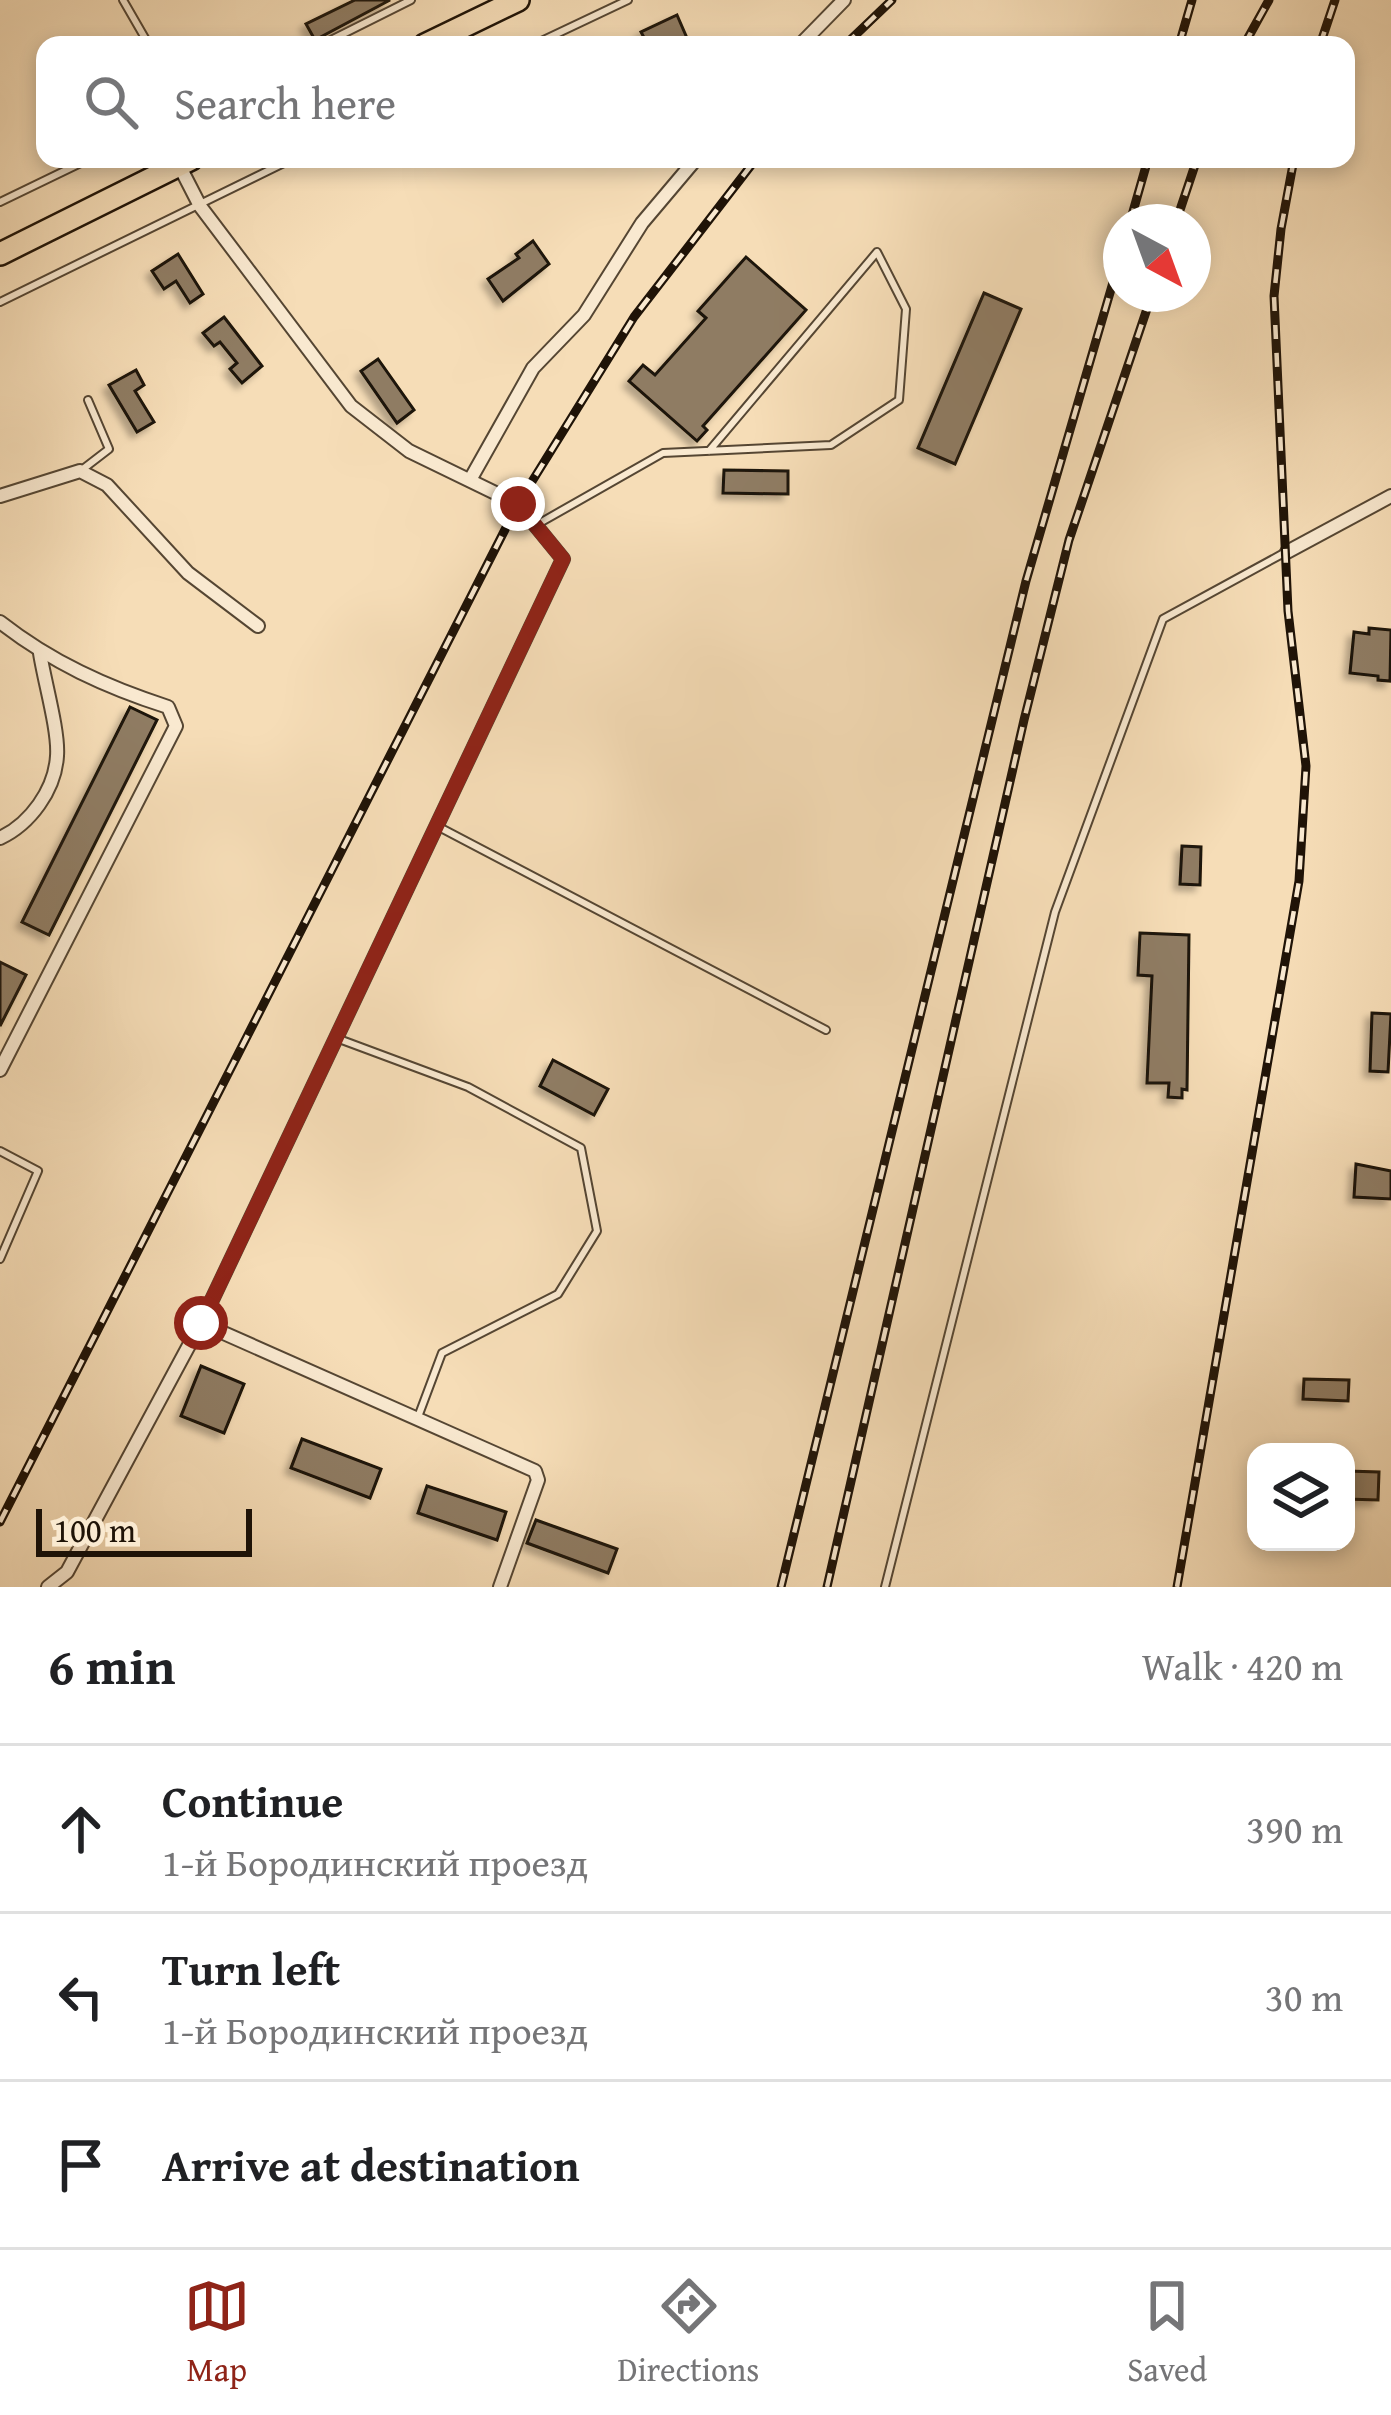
<!DOCTYPE html>
<meta charset="utf-8">
<style>
:root{--surface:#fff;--page:#f2f2f2;--text:#202124;--muted:#757577;--line:#e0e0e0;--accent:#8f2418}
body{margin:0;font-family:"Gentium Book Plus",serif;background:var(--page);color:var(--text)}
.controls{position:absolute;right:36px;bottom:36px;display:grid;overflow:hidden;border-radius:24px;box-shadow:0 6px 18px #0003}
.controls button{width:108px;height:108px;display:grid;place-items:center;padding:0;border:0;border-bottom:3px solid var(--line);background:var(--surface);color:var(--text);font:60px sans-serif}
.compass{position:absolute;left:1103px;top:204px;width:108px;height:108px;border-radius:50%;background:var(--surface);box-shadow:0 6px 18px #0003;rotate:139deg}
.scale{position:absolute;left:36px;bottom:30px;width:216px;box-sizing:border-box;padding-left:12px;border:6px solid #1f1307;border-top:0;font-size:33px;line-height:42px;white-space:nowrap;color:#1f1307;-webkit-text-stroke:9px #f9e9d0;paint-order:stroke}
.stop{position:absolute;width:36px;height:36px;margin:-27px;border:9px solid #8f2418;border-radius:50%;background:#fff}
.stop.end{background:#8f2418;border-color:#fff;box-shadow:0 3px 12px #0008}
.list{margin:0;padding:0;list-style:none}
h2{display:flex;justify-content:space-between;align-items:center;height:156px;margin:0;padding:0 48px;font-size:51px}
h2 small{font-size:39px;font-weight:400;color:var(--muted)}
.list li{display:grid;grid-template-columns:78px 1fr auto;gap:36px;align-items:center;box-sizing:border-box;height:168px;padding:0 48px;border-top:3px solid var(--line)}
.list b{display:block;font-size:45px;white-space:nowrap}
.list p{margin:0;font-size:39px;white-space:nowrap;color:var(--muted)}
.list em{font-size:39px;font-style:normal;color:var(--muted)}
.icon{flex:none;width:66px;height:66px;fill:none;stroke:currentColor;stroke-width:2;stroke-linecap:round;stroke-linejoin:round}
.map{position:relative;flex:none;width:1391px;height:1587px;overflow:hidden}
.search{position:absolute;background:var(--surface);box-shadow:0 6px 18px #0003;left:36px;right:36px;top:36px;height:132px;display:flex;align-items:center;gap:30px;box-sizing:border-box;padding:0 42px;border-radius:24px;color:var(--muted);font-size:45px}
.sheet{height:660px;background:var(--surface)}
nav{display:flex;justify-content:space-around;align-items:center;box-sizing:border-box;height:168px;border-top:3px solid var(--line);background:var(--surface);font-size:33px;color:var(--muted)}
nav a{display:grid;justify-items:center;gap:6px}
nav .on{color:var(--accent)}
.map>svg:first-child{display:block}
</style>
<div class="map">
<svg width="1391" height="1587" viewBox="0 0 1391 1587">
<defs>
<filter id="shadow"><feDropShadow dx="-5.5" dy="5.5" stdDeviation="3" flood-color="#0004"/></filter>
</defs>
<rect width="100%" height="100%" fill="#f6ddb7"/>
<filter id="stains"><feTurbulence type="fractalNoise" baseFrequency=".00167" numOctaves="4"/><feColorMatrix values="0 0 0 0 .2 0 0 0 0 .09 0 0 0 0 .02 0 0 0 .5 -.17"/></filter>
<radialGradient id="worn" r=".72"><stop offset=".6" stop-color="#630" stop-opacity="0"/><stop offset="1" stop-color="#630" stop-opacity=".3"/></radialGradient>
<g fill="#8f7c63" stroke="#1f1307" stroke-width="3" filter="url(#shadow)">
<polygon points="355,0 390,0 315,40 306,24"/>
<polygon points="677,15 690,45 648,45 641,32"/>
<polygon points="533,241 549,264 503,301 488,279 519,258 516,254"/>
<polygon points="178,254 203,294 190,303 176,281 164,289 152,271"/>
<polygon points="746,257 806,310 703,426 707,430 697,441 629,381 643,365 655,375 706,318 698,311"/>
<polygon points="984,293 1021,309 955,464 918,448"/>
<polygon points="224,317 262,366 242,383 230,369 237,363 220,342 214,346 203,333"/>
<polygon points="378,359 414,410 397,423 361,371"/>
<polygon points="136,370 144,385 135,391 154,422 137,432 109,385"/>
<polygon points="724,470 788,471 788,494 723,493"/>
<polygon points="1369,628 1391,630 1390,681 1378,680 1378,676 1350,673 1354,632 1369,634"/>
<polygon points="130,707 157,720 49,935 22,922"/>
<polygon points="1182,846 1201,847 1200,885 1180,884"/>
<polygon points="1140,933 1189,935 1187,1090 1182,1089 1182,1098 1168,1097 1169,1083 1147,1083 1152,976 1138,975"/>
<polygon points="0,962 26,975 0,1026"/>
<polygon points="1372,1013 1391,1014 1388,1072 1370,1071"/>
<polygon points="553,1060 608,1089 594,1115 540,1086"/>
<polygon points="1356,1164 1391,1171 1391,1199 1354,1197"/>
<polygon points="201,1366 244,1384 224,1433 181,1416"/>
<polygon points="1304,1379 1349,1380 1348,1401 1303,1399"/>
<polygon points="302,1439 381,1469 370,1498 291,1468"/>
<polygon points="1346,1471 1379,1472 1378,1500 1346,1499"/>
<polygon points="427,1486 506,1512 497,1540 418,1513"/>
<polygon points="536,1520 617,1549 608,1573 527,1543"/>
</g>
<g fill="none" stroke-linecap="round" stroke-linejoin="round">
<g stroke="#554633" stroke-width="10">
<g id="lane">
<polyline points="123,0 149,45"/>
<polyline points="321,45 411,0"/>
<polyline points="533,45 628,0"/>
<polyline points="0,202 89,159"/>
<polyline points="0,302 292,159"/>
<polyline points="83,469 109,449 88,400"/>
<polyline points="538,524 663,453 831,445 899,400 906,309 877,252 709,451"/>
<polyline points="439,827 826,1030"/>
<polyline points="339,1039 468,1087 581,1148 597,1231 558,1294 442,1353 418,1417"/>
<polyline points="0,1151 38,1171 0,1259"/>
<polyline points="885,1587 1055,912 1163,619 1284,553"/>
</g>
</g>
<g stroke="#554633" stroke-width="16">
<g id="street">
<polyline points="800,45 844,0"/>
<polyline points="470,480 533,368 584,315 642,223 696,159"/>
<polyline points="0,496 80,471 107,485 188,573 258,626"/>
<polyline points="1287,552 1391,496"/>
<path d="M 0,622 C 51,662 106,687 168,707 L 176,726 L 0,1070"/>
<path d="M 0,838 C 30,824 55,790 57,756 C 59,731 44,680 40,653"/>
<polyline points="201,1323 535,1471 538,1480 500,1587"/>
<polyline points="48,1587 67,1572 201,1323 563,559 518,504 409,451 351,406 200,206 179,165"/>
</g>
</g>
<g stroke="#1f1307" stroke-width="26">
<g id="primary">
<polyline points="425,45 518,0"/>
<polyline points="0,254 191,159"/>
</g>
</g>
<use href="#lane" stroke="#f9e9d0" stroke-width="6"/>
<use href="#street" stroke="#f9e9d0" stroke-width="12"/>
<use href="#primary" stroke="#f6ddb7" stroke-width="21"/>
<g stroke="#1f1307" stroke-width="9">
<g id="rail">
<polyline points="845,45 892,0"/>
<polyline points="1179,45 1192,0"/>
<polyline points="1244,45 1269,0"/>
<polyline points="1320,45 1335,0"/>
<polyline points="1130,222 1148,159"/>
<polyline points="1176,222 1197,159"/>
<polyline points="0,1522 518,504 634,317 756,159"/>
<polyline points="781,1587 1026,581 1121,255"/>
<polyline points="827,1587 1024,720 1069,540 1152,294"/>
<polyline points="1177,1587 1299,881 1306,766 1288,611 1274,296 1281,229 1294,159"/>
</g>
</g>
<use href="#rail" stroke="#f9e9d0" stroke-width="4.5" stroke-dasharray="14" stroke-linecap="butt"/>
</g>
<g fill="none" stroke-linecap="round" stroke-linejoin="round">
<polyline stroke="#8f2418" stroke-width="15" points="201,1323 563,559 518,504"/>
</g>
<rect width="100%" height="100%" filter="url(#stains)"/>
<rect width="100%" height="100%" fill="url(#worn)"/>
</svg>
<div class="controls">
<button><svg class="icon" aria-label="layers" viewBox="0 0 24 24"><path d="M12 4l9 5-9 5-9-5zM3 14l9 5 9-5"/></svg></button>
</div>
<svg class="compass" viewBox="-18 -18 36 36"><path d="M0-13l5 13h-10z" fill="#e53935"/><path d="M0 13l5-13h-10z" fill="#757577"/></svg>
<div class="scale">100 m</div>
<div class="stop" style="left:201px;top:1323px"></div>
<div class="stop end" style="left:518px;top:504px"></div>
<div class="search"><svg class="icon" aria-label="search" viewBox="0 0 24 24"><circle cx="10" cy="10" r="6"/><path d="M15 15l6 6"/></svg>Search here</div>
</div>
<section class="sheet">
<h2>6 min<small>Walk · 420 m</small></h2>
<ul class="list">
<li><svg class="icon" aria-label="ahead" viewBox="0 0 24 24"><path d="M12 20V5M6 11l6-6 6 6"/></svg><div><b>Continue</b><p>1-й Бородинский проезд</p></div><em>390 m</em></li>
<li><svg class="icon" aria-label="left" viewBox="0 0 24 24"><path d="M17 20v-9H6M10 6l-5 5 5 5"/></svg><div><b>Turn left</b><p>1-й Бородинский проезд</p></div><em>30 m</em></li>
<li><svg class="icon" aria-label="arrive" viewBox="0 0 24 24"><path d="M6 21V4h12l-3 4 3 4H6"/></svg><div><b>Arrive at destination</b></div></li>
</ul>
</section>
<nav>
<a class="on"><svg class="icon" aria-label="map" viewBox="0 0 24 24"><path d="M3 6l6-2 6 2 6-2v14l-6 2-6-2-6 2zM9 4v14M15 6v14"/></svg>Map</a>
<a><svg class="icon" aria-label="directions" viewBox="0 0 24 24"><path d="M12 3l9 9-9 9-9-9zM9 14v-3h6M13 9l2 2-2 2"/></svg>Directions</a>
<a><svg class="icon" aria-label="saved" viewBox="0 0 24 24"><path d="M7 4h10v16l-5-4-5 4z"/></svg>Saved</a>
</nav>
